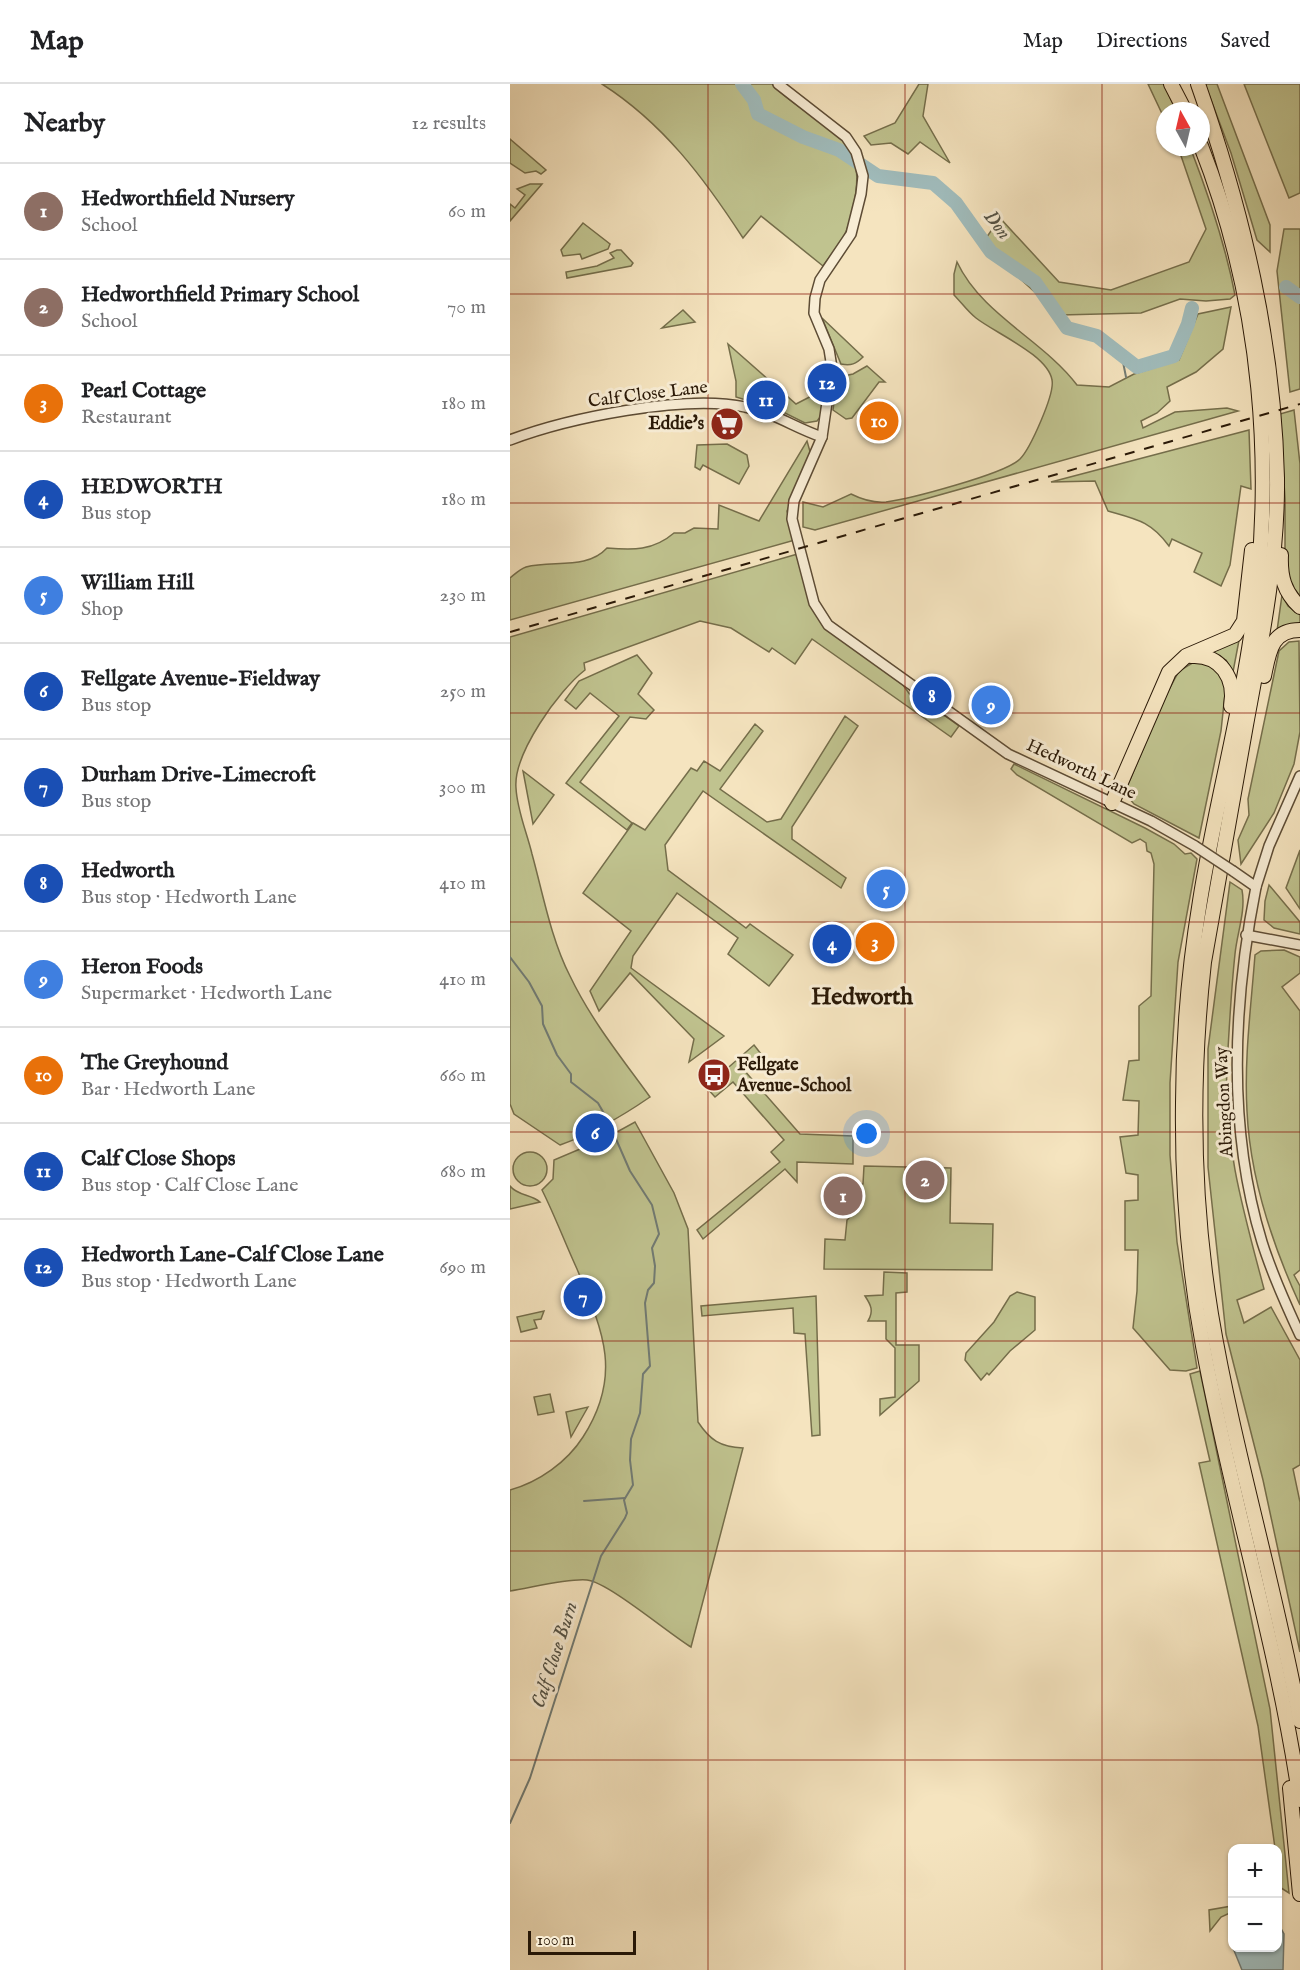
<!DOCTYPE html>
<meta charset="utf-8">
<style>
:root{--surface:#fff;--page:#f2f2f2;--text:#202124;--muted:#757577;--line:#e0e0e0;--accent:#8f2418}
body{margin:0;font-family:"IM FELL English",serif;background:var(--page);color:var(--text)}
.controls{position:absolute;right:18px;bottom:18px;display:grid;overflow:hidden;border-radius:12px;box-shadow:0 2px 4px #0004}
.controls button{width:54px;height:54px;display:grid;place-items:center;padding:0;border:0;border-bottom:2px solid var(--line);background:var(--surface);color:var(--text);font:30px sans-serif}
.compass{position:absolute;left:646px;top:18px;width:54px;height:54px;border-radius:50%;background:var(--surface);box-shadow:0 2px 4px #0004;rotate:352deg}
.scale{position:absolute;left:18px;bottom:15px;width:108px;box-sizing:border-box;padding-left:6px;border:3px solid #2a1907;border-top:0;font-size:16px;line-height:21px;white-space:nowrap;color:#2a1907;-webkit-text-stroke:4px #f8edd5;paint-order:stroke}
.you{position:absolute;left:357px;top:1050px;width:21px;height:21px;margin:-15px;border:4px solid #fff;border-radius:50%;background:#1a73e8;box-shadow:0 0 0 9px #1a73e833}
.badge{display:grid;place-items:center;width:39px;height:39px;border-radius:50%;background:var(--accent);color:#fff;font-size:20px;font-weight:700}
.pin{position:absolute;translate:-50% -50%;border:3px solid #fff;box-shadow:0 2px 6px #0006}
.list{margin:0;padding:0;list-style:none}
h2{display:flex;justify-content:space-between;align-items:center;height:78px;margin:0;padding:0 24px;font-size:26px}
h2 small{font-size:20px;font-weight:400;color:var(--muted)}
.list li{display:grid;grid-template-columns:39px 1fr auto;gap:18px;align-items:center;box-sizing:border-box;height:96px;padding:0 24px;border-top:2px solid var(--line)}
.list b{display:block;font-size:22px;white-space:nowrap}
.list p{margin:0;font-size:20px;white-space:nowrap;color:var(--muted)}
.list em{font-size:20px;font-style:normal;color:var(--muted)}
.map{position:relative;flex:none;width:790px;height:1886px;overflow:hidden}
header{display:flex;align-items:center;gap:36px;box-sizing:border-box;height:84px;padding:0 30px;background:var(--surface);border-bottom:2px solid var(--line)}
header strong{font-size:28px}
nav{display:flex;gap:33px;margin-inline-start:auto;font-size:21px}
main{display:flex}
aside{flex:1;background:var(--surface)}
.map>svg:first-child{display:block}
</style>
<header>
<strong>Map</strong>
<nav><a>Map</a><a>Directions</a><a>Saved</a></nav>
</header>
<main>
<aside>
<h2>Nearby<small>12 results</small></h2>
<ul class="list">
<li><span class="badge" style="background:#8d6e63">1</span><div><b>Hedworthfield Nursery</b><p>School</p></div><em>60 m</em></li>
<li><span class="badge" style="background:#8d6e63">2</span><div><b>Hedworthfield Primary School</b><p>School</p></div><em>70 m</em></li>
<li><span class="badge" style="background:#e8710a">3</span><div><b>Pearl Cottage</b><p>Restaurant</p></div><em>180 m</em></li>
<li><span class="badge" style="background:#1a4fb4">4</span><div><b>HEDWORTH</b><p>Bus stop</p></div><em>180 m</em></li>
<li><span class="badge" style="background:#3f7fe0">5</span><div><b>William Hill</b><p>Shop</p></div><em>230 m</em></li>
<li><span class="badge" style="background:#1a4fb4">6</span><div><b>Fellgate Avenue-Fieldway</b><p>Bus stop</p></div><em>250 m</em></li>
<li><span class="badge" style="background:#1a4fb4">7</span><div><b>Durham Drive-Limecroft</b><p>Bus stop</p></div><em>300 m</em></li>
<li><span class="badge" style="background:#1a4fb4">8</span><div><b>Hedworth</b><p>Bus stop · Hedworth Lane</p></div><em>410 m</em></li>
<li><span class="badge" style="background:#3f7fe0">9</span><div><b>Heron Foods</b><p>Supermarket · Hedworth Lane</p></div><em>410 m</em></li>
<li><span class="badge" style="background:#e8710a">10</span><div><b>The Greyhound</b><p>Bar · Hedworth Lane</p></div><em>660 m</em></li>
<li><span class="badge" style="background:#1a4fb4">11</span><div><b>Calf Close Shops</b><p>Bus stop · Calf Close Lane</p></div><em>680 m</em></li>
<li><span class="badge" style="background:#1a4fb4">12</span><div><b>Hedworth Lane-Calf Close Lane</b><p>Bus stop · Hedworth Lane</p></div><em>690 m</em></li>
</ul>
</aside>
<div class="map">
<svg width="790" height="1886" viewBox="0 0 790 1886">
<rect width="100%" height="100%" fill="#f5e4bf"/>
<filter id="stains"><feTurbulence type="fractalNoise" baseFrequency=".00333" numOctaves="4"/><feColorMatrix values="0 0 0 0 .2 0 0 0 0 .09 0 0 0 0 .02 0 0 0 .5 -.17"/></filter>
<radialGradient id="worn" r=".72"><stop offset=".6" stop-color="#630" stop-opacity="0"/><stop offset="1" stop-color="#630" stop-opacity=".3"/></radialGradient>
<g fill="#c0c38f" stroke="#756e4b" stroke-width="1.5">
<path d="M 92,0 L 262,0 C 284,24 317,37 338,62 C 355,82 344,134 332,156 C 327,165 319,173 313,182 L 251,132 L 233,154 C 194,94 153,39 92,0 Z"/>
<polygon points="409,0 418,0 413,32 440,79 410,58 398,70 381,59 361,61 354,52 385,39"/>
<polygon points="638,0 654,0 666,27 655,27 655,36"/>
<polygon points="695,0 707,0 760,141 760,168 747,156 721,69"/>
<polygon points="734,0 790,0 790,109 779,114"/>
<polygon points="0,55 36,86 31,90 26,87 15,89 0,79"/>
<path d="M 668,63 L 680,63 C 699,112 715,159 725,211 L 720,215 L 696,217 L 670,215 L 631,229 L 550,231 L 472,160 L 490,134 L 549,198 L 601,206 L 679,178 L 696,145 Z"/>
<polygon points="20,100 32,100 0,137 0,120 5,124 15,111 7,105"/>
<polygon points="73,139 100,160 98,165 72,175 70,170 53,172 51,166"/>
<polygon points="774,145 790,145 790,305 780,308 767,187"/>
<polygon points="107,166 111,166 123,179 121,182 57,194 56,188 87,182 104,174 100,169"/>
<path d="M 447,178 C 472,231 533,256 567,301 L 599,303 L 624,290 L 669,276 L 688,230 L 721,223 L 713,265 L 686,288 L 657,303 L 660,317 L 647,329 L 631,337 L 633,344 L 665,328 L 717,324 L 728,327 L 305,446 L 293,443 L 293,418 L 313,423 L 341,410 C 351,415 364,419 376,418 C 399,415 495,390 510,375 C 520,365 545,310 542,296 C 538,271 485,249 466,234 C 458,228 451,218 444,211 L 444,190 Z"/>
<polygon points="173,226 185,238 152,244"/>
<path d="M 312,234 L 353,273 C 346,280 341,282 331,280 Z"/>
<polygon points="218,260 286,320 313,306 311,332 307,337 295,339 269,326 226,313 226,297"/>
<polygon points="357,282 375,298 369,298 342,334 336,335 323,326 327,296 329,293 343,290"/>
<polygon points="784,326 790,380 790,515 775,492 775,415 770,330"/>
<path d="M 739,346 L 741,405 L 731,402 L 720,481 L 711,502 L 684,488 L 692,469 L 662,455 L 659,462 C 641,437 626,435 598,427 L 585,397 L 541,398 Z"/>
<path d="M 297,357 L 301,371 L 277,427 L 285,456 L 0,536 L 0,494 C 5,490 10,485 16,483 C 43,476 77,486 97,464 C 123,466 143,467 164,449 L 175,449 L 184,444 L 208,445 L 209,421 L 249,437 Z"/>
<polygon points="217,360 237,371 239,382 229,400 193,381 190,386 185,383 187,361"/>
<path d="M 291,469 L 302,522 L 313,542 L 393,601 L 409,623 L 435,632 L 449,642 L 441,653 L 302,555 L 285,580 L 262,564 L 259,568 L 221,544 L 190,537 L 74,579 L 75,586 C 49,606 3,670 6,704 C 7,726 17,749 22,770 C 33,810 41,855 60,892 C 81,936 111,973 140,1013 C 111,1033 84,1049 50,1061 L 4,1030 L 0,1020 L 0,553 Z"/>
<polygon points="772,511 778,522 790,531 790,540 767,547"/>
<polygon points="730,551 723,588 716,576 699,569"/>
<polygon points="789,557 790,648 784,680 764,729 731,780 728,756 739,731 738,715 769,567 779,558"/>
<polygon points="127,571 142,589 128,610 144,626 136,635 120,633 70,698 122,739 117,746 56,699 109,632 80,609 66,625 55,616 69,597"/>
<polygon points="684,578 696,580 708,587 716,600 711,647 689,754 624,720 618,713 617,703 655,613 669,587"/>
<polygon points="335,632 348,642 282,743 282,755 336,794 331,804 193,707 155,761 158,786 236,844 240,840 283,871 259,902 218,870 228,854 167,809 123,872 121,884 214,952 179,978 184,955 120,889 89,927 80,907 121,847 73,809 123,739 135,746 181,684 187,687 194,677 210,687 245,640 253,647 210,705 257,738 271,735"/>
<polygon points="504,680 635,744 664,760 675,770 681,769 687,775 668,878 660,999 660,1071 667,1158 687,1284 676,1287 660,1286 623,1244 627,1207 628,1166 615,1166 615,1117 628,1116 628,1091 616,1089 610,1053 628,1051 629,1017 613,1016 619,977 629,976 629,922 641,912 644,780 641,769 637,767 636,759 630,755 622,759 507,691 501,685"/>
<polygon points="13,687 44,711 23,740"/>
<polygon points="790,766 790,825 776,804"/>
<path d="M 720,798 L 732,806 C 736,827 727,849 725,870 C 721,907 719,946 717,984 C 713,1059 735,1133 754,1205 L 727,1216 L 734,1239 L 761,1223 L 790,1276 L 790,1381 L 783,1385 L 790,1418 L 790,1568 L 753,1396 L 716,1250 L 698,1083 L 698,965 Z"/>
<polygon points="759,801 790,838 790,850 764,844 754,836 755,817"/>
<path d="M 774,866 L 790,873 L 790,889 L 772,903 L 790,927 L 790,1186 L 784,1191 L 790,1202 L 790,1221 C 762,1160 740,1094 737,1027 C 734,975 741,923 745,871 L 751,867 Z"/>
<polygon points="244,961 251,970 233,985 290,1050 343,1052 343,1080 287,1078 287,1098 275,1085 193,1155 187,1146 270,1078 261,1068 274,1056 223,998 205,1013 196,1003"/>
<path d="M 125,1038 L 164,1109 L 178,1145 L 188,1338 C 200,1356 210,1363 233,1364 L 181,1563 C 158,1549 98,1498 77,1496 C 59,1494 20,1504 0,1507 L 0,1406 C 29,1398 57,1378 73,1353 C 113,1291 93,1247 67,1185 C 55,1159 45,1132 32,1106 L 43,1095 L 44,1076 L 96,1054 Z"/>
<circle cx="20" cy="1085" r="17"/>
<polygon points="354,1082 441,1084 440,1139 483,1140 482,1186 314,1185 315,1155 335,1156 337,1136 349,1124 349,1100 353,1100"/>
<path d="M 0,1102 C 8,1112 21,1110 30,1118 L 0,1125 Z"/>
<path d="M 374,1188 L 397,1189 L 397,1208 L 386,1209 L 386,1261 L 409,1261 L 409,1297 L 370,1331 L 370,1315 L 385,1313 L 385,1264 L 376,1255 L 376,1237 L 358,1237 C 364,1227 361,1221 355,1212 L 373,1211 Z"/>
<polygon points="507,1208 525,1213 525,1246 500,1267 479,1291 477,1289 471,1296 455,1276 456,1269 484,1238 500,1212"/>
<polygon points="306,1212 310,1351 302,1352 295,1250 284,1249 283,1224 192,1232 191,1222"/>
<polygon points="34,1227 31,1235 24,1236 27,1244 11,1248 7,1233"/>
<polygon points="690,1287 760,1625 779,1809 768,1802 768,1764 765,1764 748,1642 689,1379 700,1377 680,1290"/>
<polygon points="40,1310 44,1328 28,1331 24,1313"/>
<polygon points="78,1323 61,1353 56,1328"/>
<polygon points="722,1822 722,1828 711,1833 700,1847 699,1826"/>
</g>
<polygon fill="#a0bcbc" stroke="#717b74" stroke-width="1.5" points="768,1839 774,1850 773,1886 732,1886 723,1864 768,1864"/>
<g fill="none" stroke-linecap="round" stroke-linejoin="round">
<g stroke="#717b74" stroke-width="2">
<polyline points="612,273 616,293"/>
<polyline points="0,873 19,898 32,922 33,940 47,971 61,990 61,998 88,1019 100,1040"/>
<polyline points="74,1417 115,1414"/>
<polyline points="0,1739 20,1694 91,1472 115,1434 117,1429 114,1416 123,1401 120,1376 121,1355 130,1329 133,1290 140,1282 135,1219 138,1206 144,1199 145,1182 142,1164 149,1150 142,1121 120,1087 106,1055"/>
</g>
<g stroke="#a0bcbc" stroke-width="14">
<polyline points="232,0 244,16 248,30 293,53 329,66 368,92 423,99 446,119 481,168 525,198 557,244 587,252 627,283 664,272 678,240 682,224"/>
<polyline points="776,203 790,213"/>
</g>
<g stroke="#5d4c35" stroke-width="12">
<g id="tertiary">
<polyline points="268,0 336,53 346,68 353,92 351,110 341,150 310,196 305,214 304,229 319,265 322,284 312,353 284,417 282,435 304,519 318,541 498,670 641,737 685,762"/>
<path d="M 0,356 C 58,334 175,310 235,323 C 263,328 285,344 312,353"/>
<path d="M 723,787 L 746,803 C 723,919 717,1043 752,1158 C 762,1190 776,1221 790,1251"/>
<polyline points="746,803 759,762 790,692"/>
<polyline points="736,851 790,861"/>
</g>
</g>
<g stroke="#2a1907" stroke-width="16">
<g id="trunk">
<polyline points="661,0 675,27"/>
<path d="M 688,0 C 733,128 764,258 767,394 C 768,477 751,559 736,641 C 722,720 708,799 694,878 C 681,995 682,1113 701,1230 C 724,1367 765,1500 790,1637"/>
<path d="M 691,62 C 752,218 766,387 741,552 C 728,641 704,728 690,817 C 679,884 673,951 673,1019 C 672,1100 678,1182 693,1262 C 721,1415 768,1563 790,1716"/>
<path d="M 771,471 C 770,492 774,508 790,523"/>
<path d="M 681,572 C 711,570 726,595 721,622"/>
<path d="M 754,592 C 759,568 761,546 790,546"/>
<polyline points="602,719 659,588 676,572 725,551 734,537 742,466"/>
<polyline points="780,1704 790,1810"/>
</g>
</g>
<use href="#tertiary" stroke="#f8edd5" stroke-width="9"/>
<use href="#trunk" stroke="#f5e4bf" stroke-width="14"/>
<polyline stroke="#2a1907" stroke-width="2" stroke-dasharray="10 10" stroke-linecap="butt" points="0,548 790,320"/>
<g stroke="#5d4c35" stroke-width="12" stroke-linecap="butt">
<polyline id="tertiary-bridge" points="685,762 723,787"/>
</g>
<use href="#tertiary-bridge" stroke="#f8edd5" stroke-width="9"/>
</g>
<path fill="none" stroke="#8f2418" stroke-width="1.5" stroke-opacity="0.55" d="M 198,0 L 198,1886M 395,0 L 395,1886M 592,0 L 592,1886M 0,210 L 790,210M 0,419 L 790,419M 0,629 L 790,629M 0,838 L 790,838M 0,1048 L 790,1048M 0,1257 L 790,1257M 0,1467 L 790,1467M 0,1676 L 790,1676"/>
<defs>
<g id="supermarket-disc" transform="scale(1.725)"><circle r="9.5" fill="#8f2418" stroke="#f8edd5"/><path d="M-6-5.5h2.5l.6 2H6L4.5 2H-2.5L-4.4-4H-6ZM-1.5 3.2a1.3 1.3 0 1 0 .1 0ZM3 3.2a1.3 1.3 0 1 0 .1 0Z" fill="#fff"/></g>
<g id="bus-disc" transform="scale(1.725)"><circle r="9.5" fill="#8f2418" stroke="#f8edd5"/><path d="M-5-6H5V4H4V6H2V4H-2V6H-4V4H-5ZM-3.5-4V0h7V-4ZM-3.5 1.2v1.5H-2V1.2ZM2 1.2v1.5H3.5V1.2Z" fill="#fff"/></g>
</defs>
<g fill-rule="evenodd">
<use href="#supermarket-disc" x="217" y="340"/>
<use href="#bus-disc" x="204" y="991"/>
</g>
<g text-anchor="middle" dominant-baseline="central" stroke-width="6" stroke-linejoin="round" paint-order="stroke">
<g font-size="18" fill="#2a1907" stroke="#f8edd5">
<text transform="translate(138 311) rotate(-7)">Calf Close Lane</text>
<text transform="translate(571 686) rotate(25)">Hedworth Lane</text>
<text transform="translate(715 1018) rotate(-93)">Abingdon Way</text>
</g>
<g font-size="18" font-weight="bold" fill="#2a1907" stroke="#f8edd5" text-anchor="end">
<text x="194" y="340">Eddie's</text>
<text x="227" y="981" text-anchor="start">Fellgate<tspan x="227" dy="21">Avenue-School</tspan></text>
</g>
<g font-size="20" font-style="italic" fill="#535246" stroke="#f8edd5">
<text transform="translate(487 141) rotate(52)">Don</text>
<text transform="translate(45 1571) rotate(-72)">Calf Close Burn</text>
</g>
<g font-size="24" font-weight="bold" fill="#2a1907" stroke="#f8edd5">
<text x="352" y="913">Hedworth</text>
</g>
</g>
<rect width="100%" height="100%" filter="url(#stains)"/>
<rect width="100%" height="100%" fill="url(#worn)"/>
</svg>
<div class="controls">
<button>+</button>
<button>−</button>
</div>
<svg class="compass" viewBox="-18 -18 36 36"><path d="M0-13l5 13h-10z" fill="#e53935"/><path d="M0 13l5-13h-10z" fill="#757577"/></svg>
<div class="scale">100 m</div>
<div class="you"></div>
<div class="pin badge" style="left:333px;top:1112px;background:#8d6e63">1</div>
<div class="pin badge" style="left:415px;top:1096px;background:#8d6e63">2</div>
<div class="pin badge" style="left:365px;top:858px;background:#e8710a">3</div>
<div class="pin badge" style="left:322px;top:860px;background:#1a4fb4">4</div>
<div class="pin badge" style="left:376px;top:805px;background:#3f7fe0">5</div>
<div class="pin badge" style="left:85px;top:1049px;background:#1a4fb4">6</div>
<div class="pin badge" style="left:73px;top:1213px;background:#1a4fb4">7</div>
<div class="pin badge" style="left:422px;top:612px;background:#1a4fb4">8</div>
<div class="pin badge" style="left:481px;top:621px;background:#3f7fe0">9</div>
<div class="pin badge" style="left:369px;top:337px;background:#e8710a">10</div>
<div class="pin badge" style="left:256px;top:316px;background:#1a4fb4">11</div>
<div class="pin badge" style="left:317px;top:299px;background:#1a4fb4">12</div>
</div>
</main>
